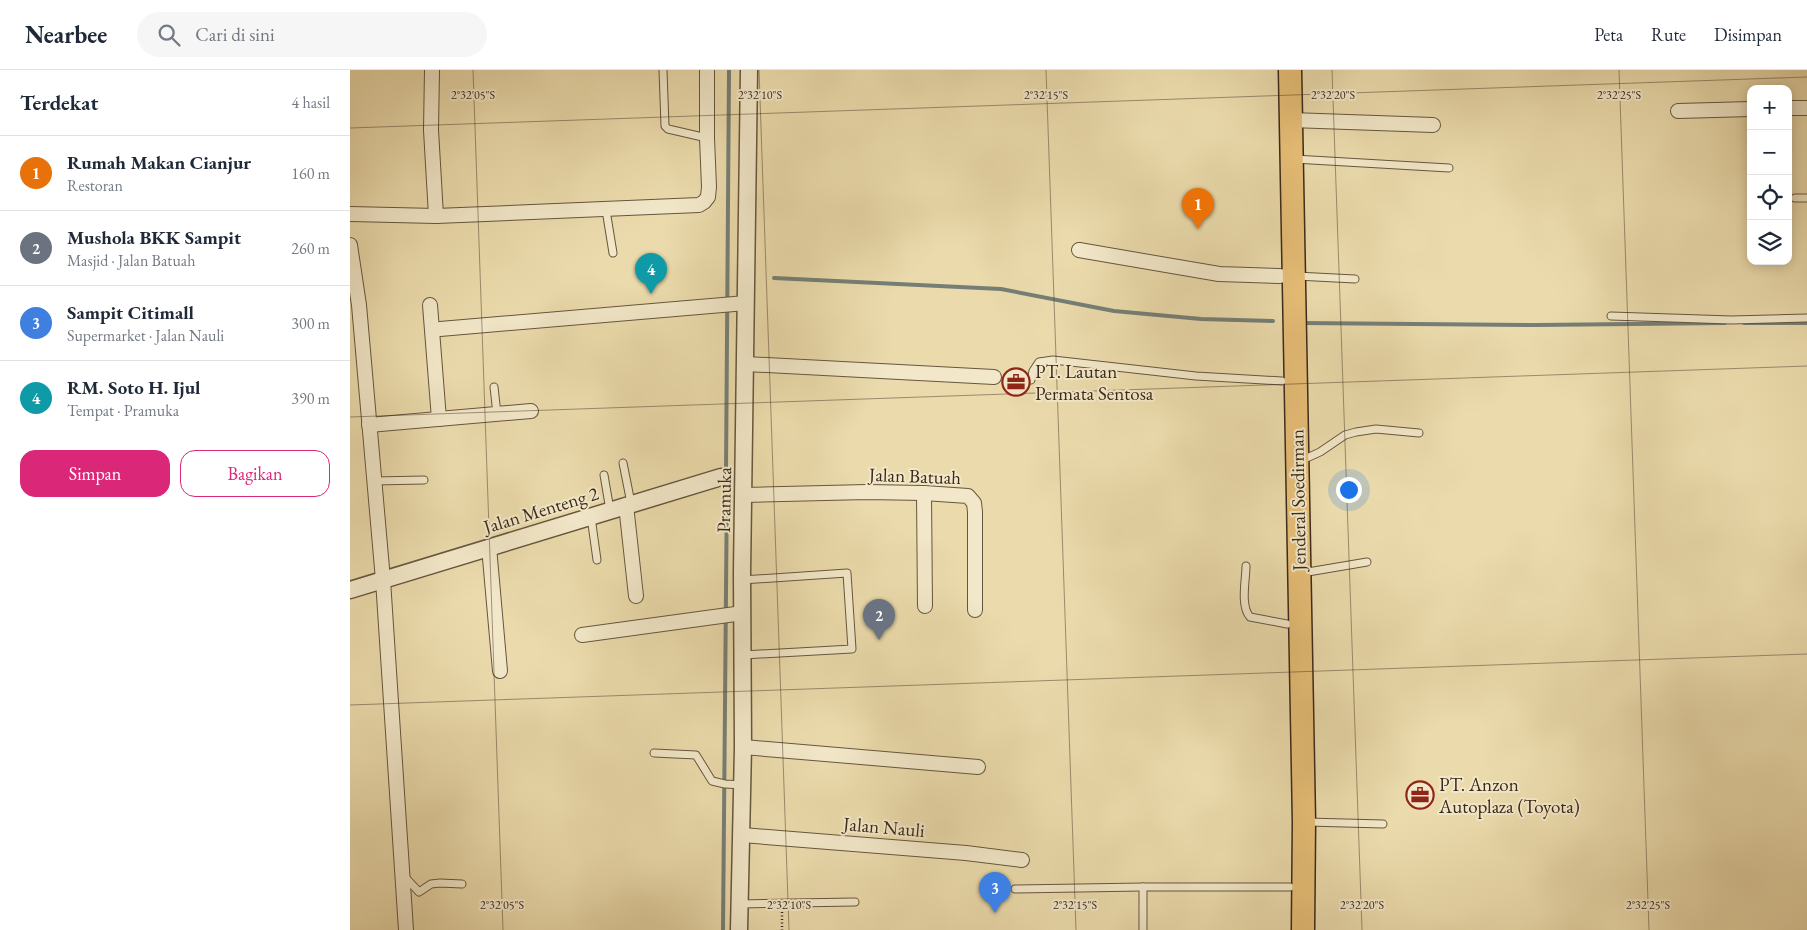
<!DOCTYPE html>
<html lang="id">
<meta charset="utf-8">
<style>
:root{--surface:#fff;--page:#f6f6f7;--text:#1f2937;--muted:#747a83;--line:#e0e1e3;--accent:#db2777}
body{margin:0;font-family:"EB Garamond",serif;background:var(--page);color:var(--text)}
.controls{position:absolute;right:15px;top:15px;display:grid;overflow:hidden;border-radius:10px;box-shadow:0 2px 12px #0003}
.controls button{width:45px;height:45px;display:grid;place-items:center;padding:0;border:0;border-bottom:1px solid var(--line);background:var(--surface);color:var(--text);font:25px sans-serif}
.you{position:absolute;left:998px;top:419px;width:18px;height:18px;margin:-12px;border:4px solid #fff;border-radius:50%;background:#1a73e8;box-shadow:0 0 0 8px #1a73e833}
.badge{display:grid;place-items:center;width:32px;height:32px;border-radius:50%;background:var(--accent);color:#fff;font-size:16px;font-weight:700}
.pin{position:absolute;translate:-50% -41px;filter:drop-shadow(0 1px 2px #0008)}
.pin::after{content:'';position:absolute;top:26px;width:18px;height:15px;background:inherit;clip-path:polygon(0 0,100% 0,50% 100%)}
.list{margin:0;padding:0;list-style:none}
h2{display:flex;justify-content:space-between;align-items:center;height:65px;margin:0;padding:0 20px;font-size:21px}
h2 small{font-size:16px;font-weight:400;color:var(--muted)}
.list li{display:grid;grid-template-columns:32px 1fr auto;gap:15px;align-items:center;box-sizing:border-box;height:75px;padding:0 20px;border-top:1px solid var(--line)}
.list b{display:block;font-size:19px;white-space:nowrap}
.list p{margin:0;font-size:16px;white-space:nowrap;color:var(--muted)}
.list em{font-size:16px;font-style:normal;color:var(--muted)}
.actions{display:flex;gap:10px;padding:15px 20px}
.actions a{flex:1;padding:11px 0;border:1px solid var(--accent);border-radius:15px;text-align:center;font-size:18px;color:var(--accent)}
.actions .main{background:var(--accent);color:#fff}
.icon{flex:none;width:28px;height:28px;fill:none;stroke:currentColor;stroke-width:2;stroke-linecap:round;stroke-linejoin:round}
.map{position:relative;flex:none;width:1457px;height:860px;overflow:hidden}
header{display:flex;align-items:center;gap:30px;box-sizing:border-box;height:70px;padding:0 25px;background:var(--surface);border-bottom:1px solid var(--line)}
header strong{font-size:24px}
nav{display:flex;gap:28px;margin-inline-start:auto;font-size:18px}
.search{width:350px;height:45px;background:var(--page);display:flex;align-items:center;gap:12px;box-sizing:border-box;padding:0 18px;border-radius:28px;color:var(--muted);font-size:19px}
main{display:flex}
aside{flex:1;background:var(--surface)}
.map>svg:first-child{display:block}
</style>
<header>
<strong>Nearbee</strong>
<div class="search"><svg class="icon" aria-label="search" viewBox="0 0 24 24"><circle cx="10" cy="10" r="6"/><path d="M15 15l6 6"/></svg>Cari di sini</div>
<nav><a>Peta</a><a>Rute</a><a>Disimpan</a></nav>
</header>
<main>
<aside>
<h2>Terdekat<small>4 hasil</small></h2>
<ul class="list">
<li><span class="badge" style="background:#e8710a">1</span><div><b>Rumah Makan Cianjur</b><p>Restoran</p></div><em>160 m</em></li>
<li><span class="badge" style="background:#6b7280">2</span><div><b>Mushola BKK Sampit</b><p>Masjid · Jalan Batuah</p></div><em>260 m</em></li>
<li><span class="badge" style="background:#3f7fe0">3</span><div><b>Sampit Citimall</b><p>Supermarket · Jalan Nauli</p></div><em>300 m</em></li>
<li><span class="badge" style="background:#0f9aa8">4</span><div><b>RM. Soto H. Ijul</b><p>Tempat · Pramuka</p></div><em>390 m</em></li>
</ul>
<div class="actions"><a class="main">Simpan</a><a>Bagikan</a></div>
</aside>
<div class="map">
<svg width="1457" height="860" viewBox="0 0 1457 860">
<rect width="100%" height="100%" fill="#ebdbac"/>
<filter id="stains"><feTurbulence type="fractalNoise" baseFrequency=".004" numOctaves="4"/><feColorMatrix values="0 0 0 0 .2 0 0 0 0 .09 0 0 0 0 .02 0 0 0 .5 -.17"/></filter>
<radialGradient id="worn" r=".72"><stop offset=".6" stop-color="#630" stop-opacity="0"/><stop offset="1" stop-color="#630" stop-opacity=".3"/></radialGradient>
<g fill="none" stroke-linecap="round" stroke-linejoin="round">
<g stroke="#757f76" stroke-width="4">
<polyline points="424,208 651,219 764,241 851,249 923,251"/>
<polyline points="952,253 1187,255 1375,253"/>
<polyline points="1394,253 1457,253"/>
<polyline points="376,402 379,0"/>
<polyline points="373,860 377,410"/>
</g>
<g stroke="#67563e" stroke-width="9">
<g id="service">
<polyline points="313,0 315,56 318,59 357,68"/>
<polyline points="944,89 1099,98"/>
<polyline points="1445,128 1457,128"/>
<polyline points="256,140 263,183"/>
<polyline points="946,206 1005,209"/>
<polyline points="1261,246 1381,250 1457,248"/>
<polyline points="681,310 683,301 689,292 703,290 846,306 932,311"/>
<polyline points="144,317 147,344"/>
<polyline points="950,391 970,382 995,365 1006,362 1026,359 1069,363"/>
<polyline points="273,393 281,433"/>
<polyline points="254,405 260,440"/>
<polyline points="24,411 74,410"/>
<polyline points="241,447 247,490"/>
<path d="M 896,496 C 896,510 890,536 900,547 L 937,554"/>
<polyline points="952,503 1017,492"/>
<polyline points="392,510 497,503 502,579 393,585"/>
<polyline points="304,683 346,685 362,711 375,714 393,715"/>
<polyline points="957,752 1033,754"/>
<polyline points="54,806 69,822 81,814 90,813 112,814"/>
<polyline points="665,819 793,817 940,817"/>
<polyline points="390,834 505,832"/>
<polyline points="793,860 793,817"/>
</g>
</g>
<g stroke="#67563e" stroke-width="16">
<g id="minor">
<polyline points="82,0 81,60 86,146"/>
<polyline points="1438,38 1457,38"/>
<polyline points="1328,41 1401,39"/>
<polyline points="941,50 1083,55"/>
<polyline points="0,144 86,146 349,135 354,132 358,127 359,117 357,68 357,0"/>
<polyline points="0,175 9,235 33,510 56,860"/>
<polyline points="729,180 869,204 930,206"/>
<polyline points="80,235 89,349"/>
<polyline points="90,259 396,233"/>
<polyline points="396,294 644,307"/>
<polyline points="19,355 181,341"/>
<polyline points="574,423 575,536"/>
<polyline points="395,425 517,422 574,423 618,426 624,433 625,442 625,540"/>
<polyline points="276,435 286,526"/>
<polyline points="139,477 150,601"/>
<polyline points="232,565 393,543"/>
<polyline points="393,677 628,697"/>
<polyline points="392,765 616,783 672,790"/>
</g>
</g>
<g stroke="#67563e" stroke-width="19">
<g id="tertiary">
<polyline points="0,520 371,407"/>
<polyline points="389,860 393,677 392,503 399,0"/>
</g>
</g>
<g stroke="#3b291a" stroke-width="25">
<polyline id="trunk" points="940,0 954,752 953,860"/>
</g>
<polyline stroke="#3b291a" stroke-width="2.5" stroke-dasharray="1 2.5" stroke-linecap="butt" points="432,842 432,860"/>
<use href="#service" stroke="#f2e8c9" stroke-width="7"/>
<use href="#minor" stroke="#f2e8c9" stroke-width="14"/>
<use href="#tertiary" stroke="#f2e8c9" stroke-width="16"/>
<use href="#trunk" stroke="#e6be76" stroke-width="22"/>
</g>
<path fill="none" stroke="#3b291a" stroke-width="1" stroke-opacity="0.45" d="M 123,0 L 153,860M 409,0 L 439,860M 696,0 L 726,860M 982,0 L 1012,860M 1269,0 L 1299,860M 0,58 L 1457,7M 0,347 L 1457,296M 0,635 L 1457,584"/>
<defs>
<g id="office-ring" transform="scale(1.4375)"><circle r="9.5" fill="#f2e8c9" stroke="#8f2418" stroke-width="1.5"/><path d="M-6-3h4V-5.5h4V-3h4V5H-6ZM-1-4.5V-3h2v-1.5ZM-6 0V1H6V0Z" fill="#8f2418"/></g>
</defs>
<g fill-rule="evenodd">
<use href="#office-ring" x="666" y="312"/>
<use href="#office-ring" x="1070" y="725"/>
</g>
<g text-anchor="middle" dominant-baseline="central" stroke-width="4" stroke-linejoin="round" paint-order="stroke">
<g font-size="19" fill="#3b291a" stroke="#f2e8c9" text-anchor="start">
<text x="685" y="301">PT. Lautan<tspan x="685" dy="22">Permata Sentosa</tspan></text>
<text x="1089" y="714">PT. Anzon<tspan x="1089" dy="22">Autoplaza (Toyota)</tspan></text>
</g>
<g font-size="19" fill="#3b291a" stroke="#f2e8c9">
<text transform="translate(565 406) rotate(2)">Jalan Batuah</text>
<text transform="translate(374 430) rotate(-89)">Pramuka</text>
<text transform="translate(948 430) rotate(-91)">Jenderal Soedirman</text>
<text transform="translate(191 440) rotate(-17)">Jalan Menteng 2</text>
<text transform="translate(534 757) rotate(5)">Jalan Nauli</text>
</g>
</g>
<g font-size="12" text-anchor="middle" fill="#3b291a" stroke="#f2e8c9" stroke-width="4" stroke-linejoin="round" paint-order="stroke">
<text x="123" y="29">2°32'05"S</text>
<text x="410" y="29">2°32'10"S</text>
<text x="696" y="29">2°32'15"S</text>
<text x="983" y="29">2°32'20"S</text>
<text x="1269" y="29">2°32'25"S</text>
<text x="152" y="839">2°32'05"S</text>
<text x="439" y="839">2°32'10"S</text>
<text x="725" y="839">2°32'15"S</text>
<text x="1012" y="839">2°32'20"S</text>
<text x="1298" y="839">2°32'25"S</text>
</g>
<rect width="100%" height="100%" filter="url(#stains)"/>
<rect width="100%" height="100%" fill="url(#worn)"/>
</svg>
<div class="controls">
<button>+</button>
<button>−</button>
<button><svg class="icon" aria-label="locate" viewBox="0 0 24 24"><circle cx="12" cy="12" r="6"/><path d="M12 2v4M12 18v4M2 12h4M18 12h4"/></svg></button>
<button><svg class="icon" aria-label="layers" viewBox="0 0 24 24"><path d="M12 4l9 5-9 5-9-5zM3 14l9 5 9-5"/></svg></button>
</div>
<div class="you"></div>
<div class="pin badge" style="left:848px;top:159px;background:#e8710a">1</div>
<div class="pin badge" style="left:529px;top:570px;background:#6b7280">2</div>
<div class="pin badge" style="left:645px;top:843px;background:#3f7fe0">3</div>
<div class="pin badge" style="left:301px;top:224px;background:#0f9aa8">4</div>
</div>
</main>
